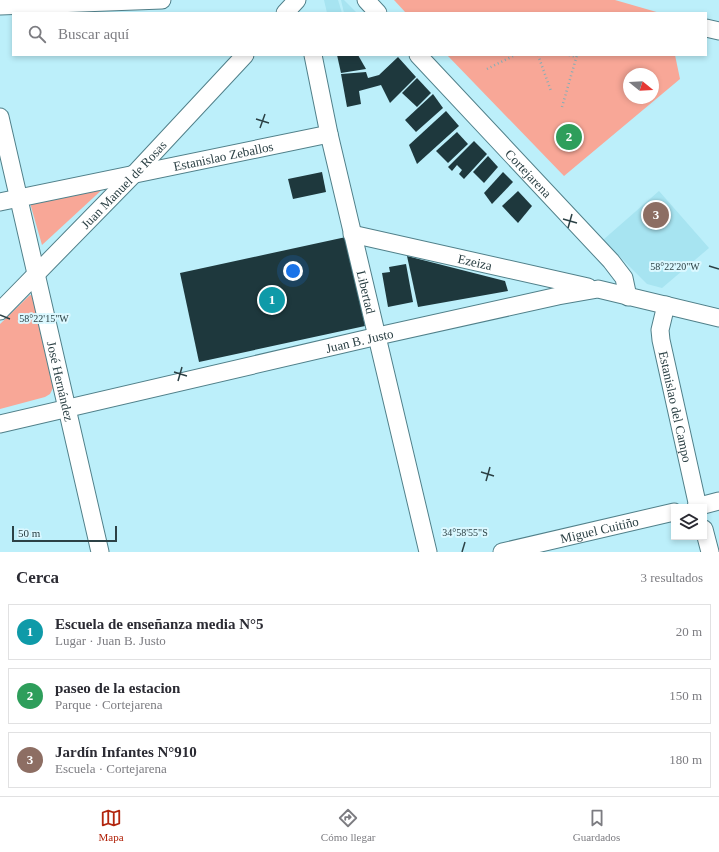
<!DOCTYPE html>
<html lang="es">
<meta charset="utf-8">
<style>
:root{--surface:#fff;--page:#f2f2f3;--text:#2b2b33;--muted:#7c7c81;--line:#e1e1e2;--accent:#b2250d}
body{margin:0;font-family:Georgia,serif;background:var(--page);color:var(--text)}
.controls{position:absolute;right:12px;bottom:12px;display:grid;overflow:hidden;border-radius:0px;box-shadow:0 2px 6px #0003}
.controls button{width:36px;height:36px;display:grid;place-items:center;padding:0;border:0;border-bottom:1px solid var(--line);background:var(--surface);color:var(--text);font:20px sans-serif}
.compass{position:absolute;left:623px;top:68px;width:36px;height:36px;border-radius:50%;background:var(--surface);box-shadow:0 2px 6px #0003;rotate:108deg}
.scale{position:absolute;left:12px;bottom:10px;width:105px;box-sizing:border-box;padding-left:4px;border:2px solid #2c4145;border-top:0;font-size:11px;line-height:14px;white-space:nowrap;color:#2c4145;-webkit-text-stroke:3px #dbf8ff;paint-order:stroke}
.you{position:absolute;left:293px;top:271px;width:14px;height:14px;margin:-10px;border:3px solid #fff;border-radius:50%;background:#1a73e8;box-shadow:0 0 0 6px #1a73e833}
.badge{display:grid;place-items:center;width:26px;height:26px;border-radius:50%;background:var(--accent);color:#fff;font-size:13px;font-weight:700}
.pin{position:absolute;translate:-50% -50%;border:2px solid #fff;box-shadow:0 1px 4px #0006}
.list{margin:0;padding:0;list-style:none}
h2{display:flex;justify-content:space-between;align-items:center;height:52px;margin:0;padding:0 16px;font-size:17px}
h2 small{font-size:13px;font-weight:400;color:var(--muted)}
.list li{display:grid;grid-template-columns:26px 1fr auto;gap:12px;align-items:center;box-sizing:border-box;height:56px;margin:0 8px 8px;padding:0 8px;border:1px solid var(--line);border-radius:0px}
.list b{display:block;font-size:15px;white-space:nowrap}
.list p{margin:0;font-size:13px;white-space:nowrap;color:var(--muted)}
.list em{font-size:13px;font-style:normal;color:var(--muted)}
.icon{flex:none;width:22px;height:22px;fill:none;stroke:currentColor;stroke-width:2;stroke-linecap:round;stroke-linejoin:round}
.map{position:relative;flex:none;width:719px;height:552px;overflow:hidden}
.search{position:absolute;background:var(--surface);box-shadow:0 2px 6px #0003;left:12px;right:12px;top:12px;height:44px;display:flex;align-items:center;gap:10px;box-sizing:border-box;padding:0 14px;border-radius:0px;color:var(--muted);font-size:15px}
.sheet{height:244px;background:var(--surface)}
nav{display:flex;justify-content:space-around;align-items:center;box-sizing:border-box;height:56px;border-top:1px solid var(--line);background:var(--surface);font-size:11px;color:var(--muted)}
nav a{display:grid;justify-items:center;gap:2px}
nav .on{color:var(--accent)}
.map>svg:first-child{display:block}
</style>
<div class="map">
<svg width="719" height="552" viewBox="0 0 719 552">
<rect width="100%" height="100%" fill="#bceffa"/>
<g fill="#a7e4f1">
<polygon points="324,0 338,0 342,13 327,13"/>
<polygon points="341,0 344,0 357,13 344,13"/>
<polygon points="659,191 709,248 662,288 647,284 603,240"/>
</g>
<g fill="#f8a797" fill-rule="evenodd">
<polygon points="394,0 615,0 660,13 406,13"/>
<path d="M 447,55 L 675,55 L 680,79 L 564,176 ZM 629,74 L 653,74 L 653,98 L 629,98 Z"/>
<polygon points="106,186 42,245 30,203"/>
<polygon points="30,295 34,296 54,386 50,394 45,397 0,409 0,324"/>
</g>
<g fill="#1e383d">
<polygon points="337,55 358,55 366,69 341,73"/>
<polygon points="398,57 416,77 390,103 381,85 359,91 361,104 347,107 341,74 366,72 368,78 379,75"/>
<polygon points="417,78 431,93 417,107 402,93"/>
<polygon points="433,94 443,108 416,132 405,120"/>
<polygon points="446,111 459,126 417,164 409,145"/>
<polygon points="457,132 468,144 448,163 436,151"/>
<polygon points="474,141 487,154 464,179 459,174 462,170 457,165 452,171 448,167"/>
<polygon points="488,156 498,167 484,183 473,172"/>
<polygon points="322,172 326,192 293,199 288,179"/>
<polygon points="503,172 513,182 492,204 484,193"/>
<polygon points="518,191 532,206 518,223 502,206"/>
<polygon points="346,237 365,326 199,362 180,273"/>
<polygon points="407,256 505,281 508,291 418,307"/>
<polygon points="406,264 413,302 388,307 382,273 390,272 389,267"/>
</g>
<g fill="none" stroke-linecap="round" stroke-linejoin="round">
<g stroke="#51808a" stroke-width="19">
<g id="minor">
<polyline points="366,0 378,13"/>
<polyline points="0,6 162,0"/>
<polyline points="285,13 297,0"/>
<polyline points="706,28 719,31"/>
<path id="s1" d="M 313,55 L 329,134 L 428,552"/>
<path id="s2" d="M 418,55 L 611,261 L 624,278 L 628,297"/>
<path id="s3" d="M 0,117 L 100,552"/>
<path id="s4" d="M 0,202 L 329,134"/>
<path id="s5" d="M 352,234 L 588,287"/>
<path id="s6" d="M 666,305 L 660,330 L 661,340 L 698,507"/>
<path id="s7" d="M 0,311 L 136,172 L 245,55"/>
<path id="s8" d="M 0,424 L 378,336 L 558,296 L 598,289 L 719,318"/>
<polyline points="696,507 719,501"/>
<polyline points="704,529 710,552"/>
<path id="s9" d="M 502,552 L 674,512"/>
</g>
</g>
<g stroke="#86aeb6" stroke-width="2.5" stroke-dasharray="1 3" stroke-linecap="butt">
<polyline points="538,55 551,91"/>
<polyline points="569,55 576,57"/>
<polyline points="487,69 515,55"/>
<polyline points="562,107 577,55"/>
</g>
<use href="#minor" stroke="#fff" stroke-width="17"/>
</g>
<path fill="none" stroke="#2c4145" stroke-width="1.5" d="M 256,119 L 269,123M 260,128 L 265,114M 563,219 L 577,223M 568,228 L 572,214M 709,266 L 719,269M 0,315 L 10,319M 174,372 L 187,376M 178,381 L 182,367M 481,472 L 494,476M 486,481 L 490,467M 462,552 L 465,542"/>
<g text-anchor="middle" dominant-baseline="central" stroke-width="4" stroke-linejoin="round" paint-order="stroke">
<g font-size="13" fill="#2c4145" stroke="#dbf8ff">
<text stroke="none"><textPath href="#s4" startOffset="228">Estanislao Zeballos</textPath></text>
<text stroke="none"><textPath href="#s2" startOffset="162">Cortejarena</textPath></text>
<text stroke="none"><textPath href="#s7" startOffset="177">Juan Manuel de Rosas</textPath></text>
<text stroke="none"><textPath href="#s5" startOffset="126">Ezeiza</textPath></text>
<text stroke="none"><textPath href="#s1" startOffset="243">Libertad</textPath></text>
<text stroke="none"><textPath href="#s8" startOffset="369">Juan B. Justo</textPath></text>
<text stroke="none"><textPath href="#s3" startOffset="271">José Hernández</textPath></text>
<text stroke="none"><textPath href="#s6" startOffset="104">Estanislao del Campo</textPath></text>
<text stroke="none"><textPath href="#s9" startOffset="100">Miguel Cuitiño</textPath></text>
</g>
</g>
<g font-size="10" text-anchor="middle" fill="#2c4145" stroke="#dbf8ff" stroke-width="4" stroke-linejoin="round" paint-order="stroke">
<text x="675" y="270">58°22'20"W</text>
<text x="44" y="322">58°22'15"W</text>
<text x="465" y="536">34°58'55"S</text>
</g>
</svg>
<div class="controls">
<button><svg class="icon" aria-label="layers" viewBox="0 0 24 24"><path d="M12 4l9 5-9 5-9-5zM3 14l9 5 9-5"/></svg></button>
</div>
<svg class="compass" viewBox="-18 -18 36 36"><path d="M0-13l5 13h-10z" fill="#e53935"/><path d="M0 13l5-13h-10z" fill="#7c7c81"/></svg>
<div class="scale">50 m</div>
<div class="you"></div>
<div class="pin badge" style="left:272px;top:300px;background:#0f9aa8">1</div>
<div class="pin badge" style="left:569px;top:137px;background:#2e9e5b">2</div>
<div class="pin badge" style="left:656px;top:215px;background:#8d6e63">3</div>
<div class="search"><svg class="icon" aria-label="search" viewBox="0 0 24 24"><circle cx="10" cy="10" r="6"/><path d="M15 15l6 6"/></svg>Buscar aquí</div>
</div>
<section class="sheet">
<h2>Cerca<small>3 resultados</small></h2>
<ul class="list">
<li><span class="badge" style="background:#0f9aa8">1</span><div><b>Escuela de enseñanza media N°5</b><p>Lugar · Juan B. Justo</p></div><em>20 m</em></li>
<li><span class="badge" style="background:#2e9e5b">2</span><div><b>paseo de la estacion</b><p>Parque · Cortejarena</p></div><em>150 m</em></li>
<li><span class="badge" style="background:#8d6e63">3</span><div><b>Jardín Infantes N°910</b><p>Escuela · Cortejarena</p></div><em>180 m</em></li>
</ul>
</section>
<nav>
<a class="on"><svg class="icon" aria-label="map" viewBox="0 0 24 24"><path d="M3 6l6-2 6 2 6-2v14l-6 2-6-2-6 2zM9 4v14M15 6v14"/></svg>Mapa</a>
<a><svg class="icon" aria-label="directions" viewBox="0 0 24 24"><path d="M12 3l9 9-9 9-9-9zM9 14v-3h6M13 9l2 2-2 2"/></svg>Cómo llegar</a>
<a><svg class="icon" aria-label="saved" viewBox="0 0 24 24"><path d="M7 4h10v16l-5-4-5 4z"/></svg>Guardados</a>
</nav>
